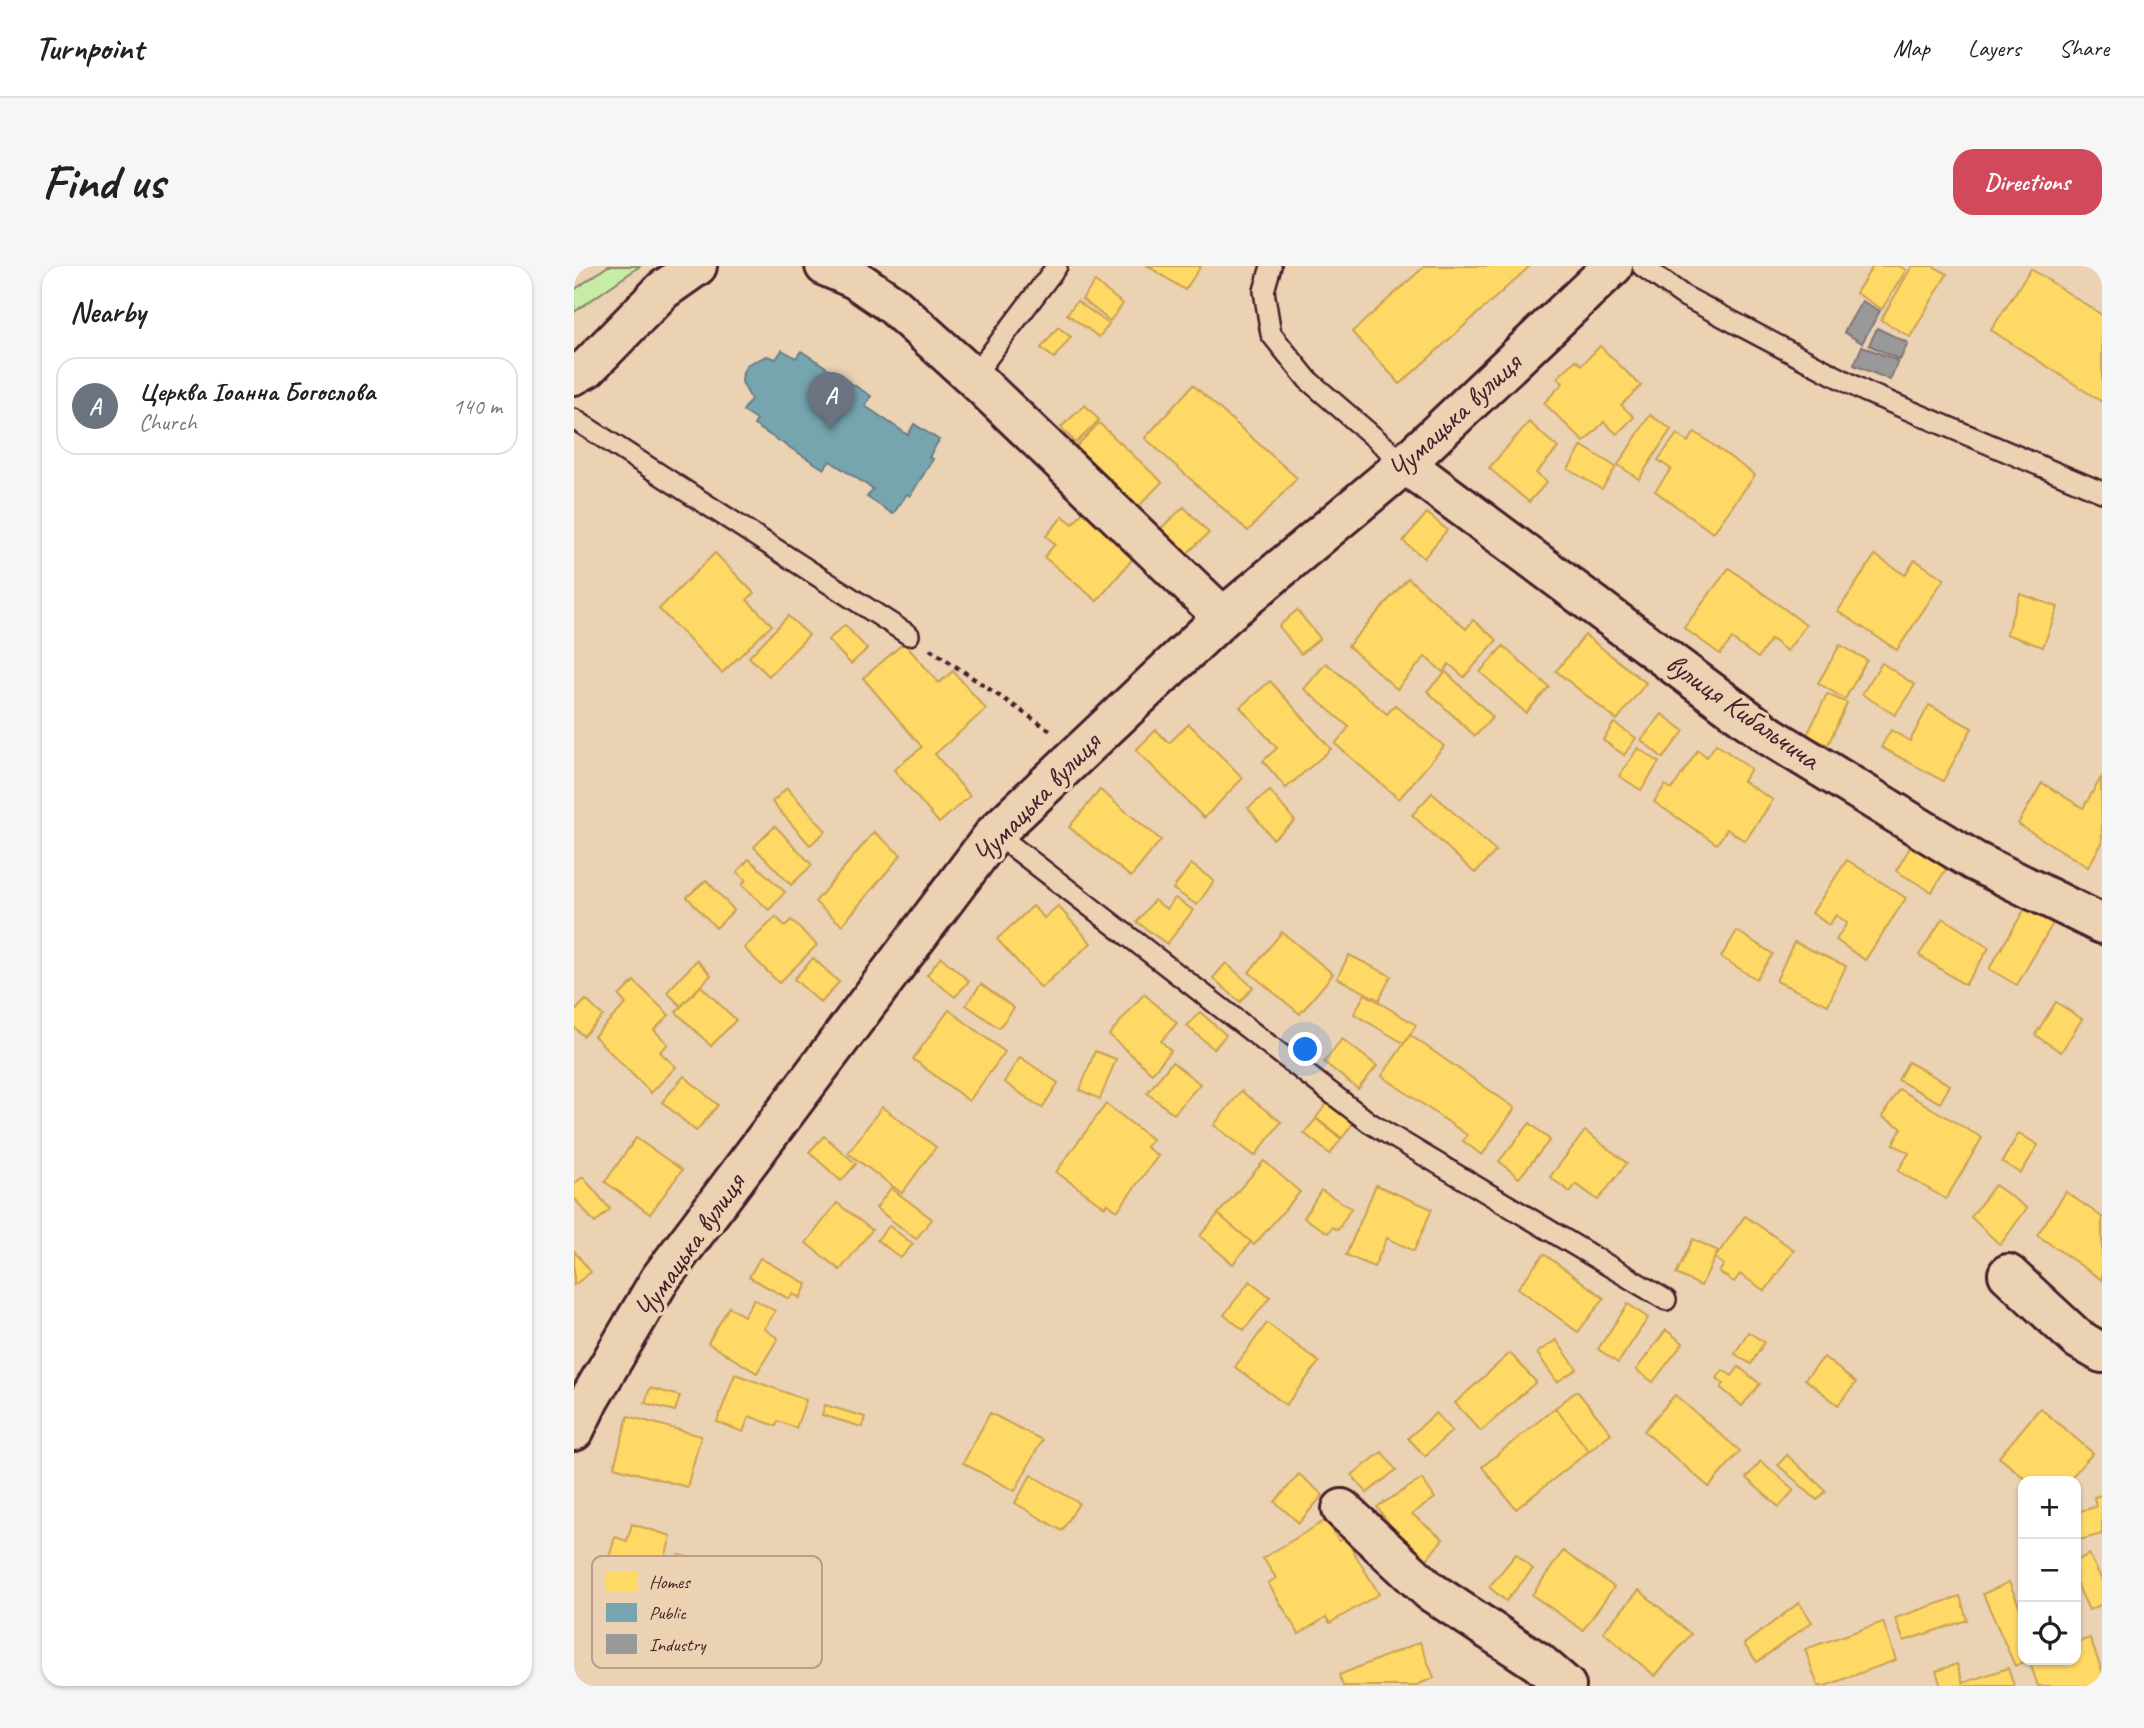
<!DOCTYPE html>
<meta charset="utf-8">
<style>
:root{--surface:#fff;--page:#f6f6f6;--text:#202124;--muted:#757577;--line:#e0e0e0;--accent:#d1495b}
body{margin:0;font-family:Caveat,sans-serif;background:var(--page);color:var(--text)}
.controls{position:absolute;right:21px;bottom:21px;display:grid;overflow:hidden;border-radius:14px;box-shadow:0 2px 5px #0004}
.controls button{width:63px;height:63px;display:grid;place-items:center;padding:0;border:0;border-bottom:2px solid var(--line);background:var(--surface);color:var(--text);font:35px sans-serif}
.you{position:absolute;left:732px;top:784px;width:24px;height:24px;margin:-18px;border:5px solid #fff;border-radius:50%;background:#1a73e8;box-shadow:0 0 0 10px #1a73e833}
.badge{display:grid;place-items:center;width:46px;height:46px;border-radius:50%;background:var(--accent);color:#fff;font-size:23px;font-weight:700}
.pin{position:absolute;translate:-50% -58px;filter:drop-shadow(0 2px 4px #0008)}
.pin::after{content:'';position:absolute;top:37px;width:24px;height:21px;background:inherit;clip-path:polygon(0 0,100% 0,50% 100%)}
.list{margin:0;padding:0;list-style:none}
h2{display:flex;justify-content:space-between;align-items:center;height:91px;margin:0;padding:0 28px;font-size:30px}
h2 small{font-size:23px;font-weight:400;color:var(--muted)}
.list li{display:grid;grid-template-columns:46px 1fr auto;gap:21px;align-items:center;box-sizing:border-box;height:98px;margin:0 14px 14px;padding:0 14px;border:2px solid var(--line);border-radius:21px}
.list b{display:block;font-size:26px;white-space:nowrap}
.list p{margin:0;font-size:23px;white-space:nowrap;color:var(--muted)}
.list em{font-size:23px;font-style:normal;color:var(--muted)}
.icon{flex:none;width:38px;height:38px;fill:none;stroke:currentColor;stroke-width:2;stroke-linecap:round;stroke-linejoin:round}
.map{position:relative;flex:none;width:1528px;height:1420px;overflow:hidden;border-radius:21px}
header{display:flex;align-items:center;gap:42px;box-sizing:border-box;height:98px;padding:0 35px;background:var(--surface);border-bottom:2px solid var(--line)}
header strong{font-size:33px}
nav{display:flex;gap:38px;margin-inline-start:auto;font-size:24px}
.intro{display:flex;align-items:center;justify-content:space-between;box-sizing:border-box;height:168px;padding:0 42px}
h1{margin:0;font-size:49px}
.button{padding:18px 32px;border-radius:21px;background:var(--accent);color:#fff;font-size:24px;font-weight:700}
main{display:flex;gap:42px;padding:0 42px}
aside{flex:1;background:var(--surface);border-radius:21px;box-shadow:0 2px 5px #0004}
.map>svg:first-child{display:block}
</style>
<header>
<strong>Turnpoint</strong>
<nav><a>Map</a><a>Layers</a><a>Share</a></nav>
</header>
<div class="intro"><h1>Find us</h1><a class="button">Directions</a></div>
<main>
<aside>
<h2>Nearby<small></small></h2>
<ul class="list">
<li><span class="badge" style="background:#6b7280">A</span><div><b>Церква Іоанна Богослова</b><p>Church</p></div><em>140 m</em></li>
</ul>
</aside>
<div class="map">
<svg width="1528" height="1420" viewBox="0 0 1528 1420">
<rect width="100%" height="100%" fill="#ead2b3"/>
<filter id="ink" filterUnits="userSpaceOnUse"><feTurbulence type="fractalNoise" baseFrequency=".0143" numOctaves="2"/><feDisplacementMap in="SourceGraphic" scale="14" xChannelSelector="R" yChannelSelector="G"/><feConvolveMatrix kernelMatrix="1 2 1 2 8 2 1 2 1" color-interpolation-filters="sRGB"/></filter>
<g filter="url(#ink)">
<polygon fill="#c6eca6" stroke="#888668" stroke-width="2" points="34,0 66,0 0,46 0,24"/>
<g fill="#ffd966" stroke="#c9a154" stroke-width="2">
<polygon points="574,0 627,0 611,24"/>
<polygon points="851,0 956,0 826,118 778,66"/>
<polygon points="1299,0 1325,0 1332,4 1308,43 1282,27"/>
<polygon points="1338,0 1359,0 1373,8 1336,71 1307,54"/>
<polygon points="1457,3 1528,49 1528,136 1417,64"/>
<polygon points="521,16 549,38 536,55 508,33"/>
<polygon points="503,35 535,58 525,71 493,48"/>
<polygon points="484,61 497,71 480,92 467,82"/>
<polygon points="1026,80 1067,120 1047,139 1060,151 1043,168 1030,156 1010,176 970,137 989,117 983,112 1002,94 1008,99"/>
<polygon points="619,119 723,212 674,265 571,172"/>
<polygon points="511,139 525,154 502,177 487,161"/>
<polygon points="1076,149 1097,163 1065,213 1044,199"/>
<polygon points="955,156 984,182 962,207 973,216 955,236 915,202"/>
<polygon points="525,157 588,216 562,243 499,184"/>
<polygon points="1121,166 1181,209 1139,267 1081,225 1097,203 1084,194 1103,168 1114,176"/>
<polygon points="1008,180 1042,201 1028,223 994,203"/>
<polygon points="610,241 635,267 610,290 585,264"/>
<polygon points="509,246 561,290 523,335 470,291 481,278 472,270 489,250 499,258"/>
<polygon points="853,247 873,264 850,292 829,275"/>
<polygon points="141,287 180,327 173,334 198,359 148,407 85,343"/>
<polygon points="1301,289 1331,309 1341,294 1370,313 1323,384 1264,345"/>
<polygon points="1155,302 1232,359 1213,385 1197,373 1184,392 1158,373 1146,388 1110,362"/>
<polygon points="834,312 892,363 899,354 923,374 890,411 875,398 869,406 851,391 823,423 774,380"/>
<polygon points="1446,328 1484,341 1469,381 1432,368"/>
<polygon points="723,344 746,372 727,388 705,360"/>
<polygon points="214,350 235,369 195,410 175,391"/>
<polygon points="271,359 293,383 277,398 254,374"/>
<polygon points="1011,369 1072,417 1043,454 982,405"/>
<polygon points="330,377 365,417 379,405 412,443 361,488 396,530 365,557 320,504 348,481 289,412"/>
<polygon points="1266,379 1293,394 1271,433 1244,417"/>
<polygon points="929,380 975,421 952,447 906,406"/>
<polygon points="752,397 813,448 821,439 870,480 825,533 761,478 775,461 730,423"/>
<polygon points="1308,397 1341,419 1321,449 1288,428"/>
<polygon points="872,406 919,451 901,470 853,425"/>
<polygon points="696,415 757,483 712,522 689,495 703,482 666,441"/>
<polygon points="1253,428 1273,437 1254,479 1233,469"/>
<polygon points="1355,439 1398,462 1369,515 1307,481 1317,464 1336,475"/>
<polygon points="1088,448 1110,465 1089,492 1067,474"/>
<polygon points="1040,457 1062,472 1050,489 1029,474"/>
<polygon points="615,458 669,512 630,552 562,484 582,464 595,477"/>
<polygon points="1142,478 1177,503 1169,515 1199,534 1171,575 1153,563 1143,578 1080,536 1091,519 1098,523 1124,484 1133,491"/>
<polygon points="1064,482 1085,496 1067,524 1045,510"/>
<polygon points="1527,512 1528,577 1514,601 1444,558 1468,517 1509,542"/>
<polygon points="213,522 252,565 236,579 198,536"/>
<polygon points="526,524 587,574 557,611 495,561"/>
<polygon points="696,525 721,555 699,573 674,542"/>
<polygon points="858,527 922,585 901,607 838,549"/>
<polygon points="201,560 238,599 217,619 180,581"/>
<polygon points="300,566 327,589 268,659 241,636"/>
<polygon points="1340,575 1376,596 1358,626 1322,605"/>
<polygon points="175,593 211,626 195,644 168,619 172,614 163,606"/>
<polygon points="1273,594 1332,632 1291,694 1262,674 1273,657 1262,649 1255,659 1238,647"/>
<polygon points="617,598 640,615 623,639 599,623"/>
<polygon points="132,614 160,644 142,662 113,631"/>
<polygon points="601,632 619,644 593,678 563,656 580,634 593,643"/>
<polygon points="1455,636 1482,652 1443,719 1415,703"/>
<polygon points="459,640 470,652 484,640 517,677 467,722 423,673"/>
<polygon points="202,651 211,660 217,654 243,679 205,717 170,682"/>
<polygon points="1369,652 1415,682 1391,719 1345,689"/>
<polygon points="1163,665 1199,688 1182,713 1147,691"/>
<polygon points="708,666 759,708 726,748 675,706"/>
<polygon points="1220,676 1272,700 1254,739 1202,715"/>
<polygon points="775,689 817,710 805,734 763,712"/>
<polygon points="367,691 395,715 381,731 353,709"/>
<polygon points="239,692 265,716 247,737 220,713"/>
<polygon points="123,694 137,709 107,740 93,726"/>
<polygon points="652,697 679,721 666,736 639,712"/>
<polygon points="60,715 95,749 80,764 94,778 86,786 102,801 77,827 20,770 52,738 45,730"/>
<polygon points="407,718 440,742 425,762 392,739"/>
<polygon points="127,720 162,754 137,780 102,746"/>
<polygon points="570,728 603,757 587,775 597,785 578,807 535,769"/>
<polygon points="791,728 842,759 831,778 780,748"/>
<polygon points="12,734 29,750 9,770 0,761 0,746"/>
<polygon points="1482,736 1508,753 1487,786 1461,769"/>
<polygon points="375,744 431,786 395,835 339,793"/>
<polygon points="626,746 652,769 640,783 613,760"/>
<polygon points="836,769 941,842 908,889 889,875 893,869 808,810"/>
<polygon points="768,773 803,800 784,823 750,796"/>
<polygon points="521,785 542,793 526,833 506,824"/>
<polygon points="446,791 484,817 468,842 430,816"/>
<polygon points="598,796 626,818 600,848 573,827"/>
<polygon points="1334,796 1376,819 1366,837 1324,814"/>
<polygon points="110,810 144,839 122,865 88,836"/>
<polygon points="1325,823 1408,872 1372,933 1324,905 1335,887 1319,878 1328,862 1308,851"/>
<polygon points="667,825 707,856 681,890 640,859"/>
<polygon points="754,836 780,856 768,872 742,852"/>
<polygon points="532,838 578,873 572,881 584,890 543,945 533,937 531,941 482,906"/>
<polygon points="308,841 362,881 328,927 274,887"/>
<polygon points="742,853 767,873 756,888 730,867"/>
<polygon points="956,857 976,874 945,912 925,895"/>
<polygon points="1011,865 1053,897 1024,934 1002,918 996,926 976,911"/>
<polygon points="1445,867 1464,879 1447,907 1428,896"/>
<polygon points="250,870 282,898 267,915 235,886"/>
<polygon points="62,872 108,904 76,948 31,916"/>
<polygon points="690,895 726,926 680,979 644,948"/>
<polygon points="9,911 36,943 21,957 0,932 0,918"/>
<polygon points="802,919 858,943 840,985 813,972 800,1001 772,989"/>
<polygon points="1421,919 1453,942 1426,979 1397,951"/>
<polygon points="317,922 358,953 342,973 302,942"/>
<polygon points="747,924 777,942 764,964 758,961 754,967 730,952"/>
<polygon points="1492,926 1528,951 1528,1014 1463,969"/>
<polygon points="263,937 298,964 266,1004 232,977"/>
<polygon points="644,948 677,976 659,998 626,970"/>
<polygon points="1171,950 1220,984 1191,1025 1166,1008 1160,1016 1145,1006 1150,999 1141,992"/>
<polygon points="315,960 339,978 327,992 303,974"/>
<polygon points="1119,973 1144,985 1127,1020 1102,1008"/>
<polygon points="0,985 17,1006 0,1019"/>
<polygon points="970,988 1030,1032 1004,1066 944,1022"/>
<polygon points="186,992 233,1018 226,1032 219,1028 215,1033 175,1011"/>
<polygon points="676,1015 696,1031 670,1064 650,1049"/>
<polygon points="180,1033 201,1045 190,1063 204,1072 183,1107 134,1077 155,1041 170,1050"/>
<polygon points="1054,1038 1074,1052 1044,1097 1024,1083"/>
<polygon points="693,1057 745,1096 712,1139 661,1101"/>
<polygon points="1092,1064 1109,1077 1079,1116 1062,1104"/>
<polygon points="1174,1066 1190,1076 1177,1098 1161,1088"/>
<polygon points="982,1074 1003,1103 983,1116 963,1087"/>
<polygon points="936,1087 962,1116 907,1165 881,1137"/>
<polygon points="1250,1091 1282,1117 1264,1139 1231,1113"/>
<polygon points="1165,1101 1186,1118 1168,1140 1147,1122 1150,1118 1143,1112 1149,1104 1158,1110"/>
<polygon points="161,1108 232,1134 222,1162 204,1155 202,1160 175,1150 169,1166 143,1156"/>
<polygon points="76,1122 106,1130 101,1145 71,1137"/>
<polygon points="1003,1125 1037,1167 1015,1185 981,1142"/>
<polygon points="1101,1129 1166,1185 1135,1221 1070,1165"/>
<polygon points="251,1139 291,1151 288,1161 248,1149"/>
<polygon points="981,1142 1015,1185 942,1243 908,1201"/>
<polygon points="1466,1142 1519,1187 1494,1215 1454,1215 1425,1191"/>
<polygon points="416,1147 468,1174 441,1225 389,1197"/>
<polygon points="862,1147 878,1165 851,1190 834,1172"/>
<polygon points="54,1150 127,1170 113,1221 40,1201"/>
<polygon points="808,1186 822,1204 793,1227 778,1209"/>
<polygon points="1213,1189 1252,1225 1243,1234 1204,1199"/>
<polygon points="1187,1195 1220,1224 1205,1241 1172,1212"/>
<polygon points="725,1208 749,1229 725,1257 701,1236"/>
<polygon points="457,1209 505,1237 488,1265 441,1237"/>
<polygon points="848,1213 861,1232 838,1248 869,1273 853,1293 818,1262 803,1241"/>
<polygon points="1528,1229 1528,1268 1502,1275 1502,1246 1522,1241 1520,1231"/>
<polygon points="752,1254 765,1275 771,1272 805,1328 756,1357 752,1351 725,1368 694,1317 702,1312 689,1292"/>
<polygon points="58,1258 97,1270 81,1328 29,1313 41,1271 53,1275"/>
<polygon points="989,1285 1040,1321 1009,1364 958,1329"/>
<polygon points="942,1288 959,1303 932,1335 915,1321"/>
<polygon points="1515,1288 1528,1314 1528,1338 1515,1344 1502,1316 1502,1295"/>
<polygon points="105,1289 140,1298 132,1332 96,1323"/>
<polygon points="1435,1316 1449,1348 1449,1394 1455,1394 1441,1400 1409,1328"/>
<polygon points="1065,1324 1117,1368 1081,1410 1029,1366"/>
<polygon points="1386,1330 1393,1354 1330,1375 1321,1352"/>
<polygon points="1225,1337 1238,1356 1183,1396 1170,1378"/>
<polygon points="1309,1356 1322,1394 1251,1420 1244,1420 1231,1383"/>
<polygon points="1516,1372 1528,1405 1528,1420 1464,1420 1455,1394 1502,1394 1502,1377"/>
<polygon points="846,1376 860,1412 840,1420 769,1420 765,1409"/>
<polygon points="1383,1398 1389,1417 1434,1402 1440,1420 1367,1420 1362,1405"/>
</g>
<polygon fill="#76a5af" stroke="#697d87" stroke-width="2" points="208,84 222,92 227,85 297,130 291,140 334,169 340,158 365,174 355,191 359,193 336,230 333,228 319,248 293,231 299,223 256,195 250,203 180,159 183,154 169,145 177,133 168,116 169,106 174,98 193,90 202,93"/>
<g fill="#999" stroke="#817478" stroke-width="2">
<polygon points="1288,35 1306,45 1288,77 1270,66"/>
<polygon points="1303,62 1334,77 1326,94 1295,79"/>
<polygon points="1288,80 1324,95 1316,114 1280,99"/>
</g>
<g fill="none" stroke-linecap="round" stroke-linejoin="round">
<g stroke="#4a1f2b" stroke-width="24">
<g id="lane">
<polyline points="697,0 690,25 697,68 734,114 831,198"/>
<polyline points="1068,0 1110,30 1292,126 1528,226"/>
<polyline points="399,111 483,0"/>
<polyline points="0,153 335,369"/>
<polyline points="421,567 796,857 1092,1034"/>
</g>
</g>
<g stroke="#4a1f2b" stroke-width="44">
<g id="street">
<polyline points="251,0 281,13 319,39 399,111 649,351"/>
<polyline points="0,109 13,102 89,24 123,0"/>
<polyline points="831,198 1196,470 1400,595 1528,658"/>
<polyline points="1434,1008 1504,1073 1528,1087"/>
<polyline points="768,1243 856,1325 964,1396 992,1420"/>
</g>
</g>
<g stroke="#4a1f2b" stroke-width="44">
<polyline id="secondary" points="0,1165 16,1132 86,1013 421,567 649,351 831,198 1039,0"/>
</g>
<polyline stroke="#4a1f2b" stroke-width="4.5" stroke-dasharray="5 5" stroke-linecap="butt" points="356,383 477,465"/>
<use href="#lane" stroke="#ead2b3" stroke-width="19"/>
<use href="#street" stroke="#ead2b3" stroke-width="38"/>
<use href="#secondary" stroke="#ead2b3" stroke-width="38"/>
</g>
</g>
<g text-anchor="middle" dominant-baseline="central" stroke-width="7" stroke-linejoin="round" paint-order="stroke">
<g font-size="30" fill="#4a1f2b" stroke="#ead2b3">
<text transform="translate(880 150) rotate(-43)">Чумацька вулиця</text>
<text transform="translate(1169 445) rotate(35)">вулиця Кибальчича</text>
<text transform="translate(462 532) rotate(-46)">Чумацька вулиця</text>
<text transform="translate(115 980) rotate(-55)">Чумацька вулиця</text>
</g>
</g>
<rect x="18" y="1290" width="230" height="112" rx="10" fill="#ead2b3" stroke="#ba9c8a" stroke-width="2"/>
<rect x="32" y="1305" width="31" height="20" fill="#ffd966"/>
<rect x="32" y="1337" width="31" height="19" fill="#76a5af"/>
<rect x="32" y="1368" width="31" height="20" fill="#999"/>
<g font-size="19" fill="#4a1f2b">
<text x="75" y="1322">Homes</text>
<text x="75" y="1353">Public</text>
<text x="75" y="1385">Industry</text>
</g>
</svg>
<div class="controls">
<button>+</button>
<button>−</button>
<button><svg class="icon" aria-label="locate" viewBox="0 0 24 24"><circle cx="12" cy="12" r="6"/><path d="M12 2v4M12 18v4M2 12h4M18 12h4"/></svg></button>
</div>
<div class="you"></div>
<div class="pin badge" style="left:257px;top:164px;background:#6b7280">A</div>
</div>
</main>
